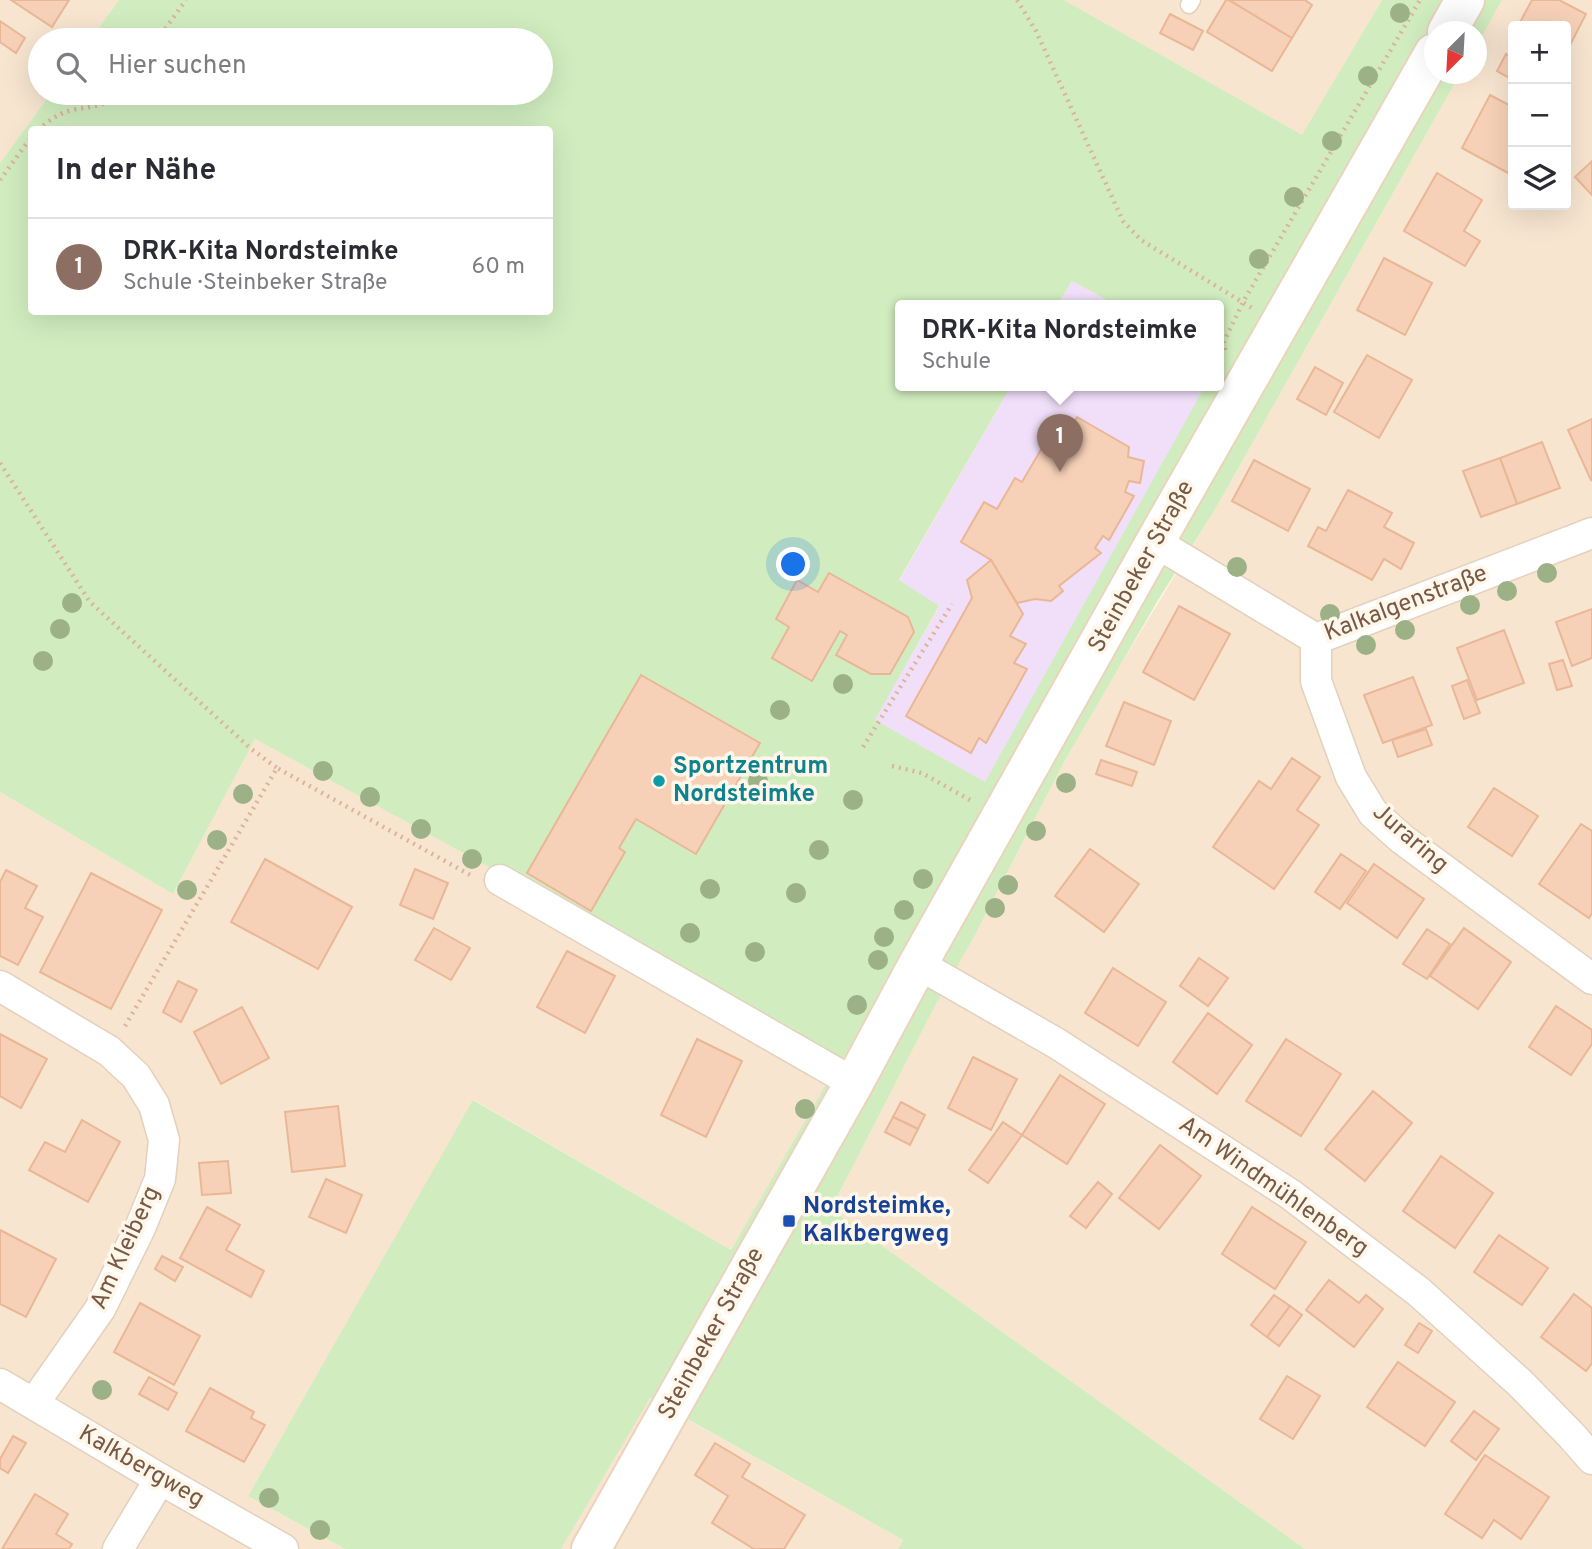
<!DOCTYPE html>
<html lang="de">
<meta charset="utf-8">
<style>
:root{--surface:#fff;--page:#f7f7f7;--text:#2b2b33;--muted:#7c7c81;--line:#e1e1e2;--accent:#1a73e8}
body{margin:0;font-family:Overpass,sans-serif;background:var(--page);color:var(--text)}
.controls{position:absolute;right:21px;top:21px;display:grid;overflow:hidden;border-radius:7px;box-shadow:0 7px 28px #0002}
.controls button{width:63px;height:63px;display:grid;place-items:center;padding:0;border:0;border-bottom:2px solid var(--line);background:var(--surface);color:var(--text);font:35px sans-serif}
.compass{position:absolute;left:1424px;top:21px;width:63px;height:63px;border-radius:50%;background:var(--surface);box-shadow:0 7px 28px #0002;rotate:204deg}
.you{position:absolute;left:794px;top:565px;width:24px;height:24px;margin:-18px;border:5px solid #fff;border-radius:50%;background:#1a73e8;box-shadow:0 0 0 10px #1a73e833}
.badge{display:grid;place-items:center;width:46px;height:46px;border-radius:50%;background:var(--accent);color:#fff;font-size:23px;font-weight:700}
.pin{position:absolute;translate:-50% -58px;filter:drop-shadow(0 2px 4px #0008)}
.pin::after{content:'';position:absolute;top:37px;width:24px;height:21px;background:inherit;clip-path:polygon(0 0,100% 0,50% 100%)}
.popup{position:absolute;left:895px;top:300px;width:329px;height:91px;box-sizing:border-box;display:grid;place-content:center;border-radius:7px;background:var(--surface);filter:drop-shadow(0 2px 5px #0005);font-size:23px;white-space:nowrap;color:var(--muted)}
.popup b{font-size:26px;color:var(--text)}
.popup::after{content:'';position:absolute;left:50%;top:100%;margin-left:-14px;border:14px solid transparent;border-top-color:var(--surface)}
.list{margin:0;padding:0;list-style:none}
h2{display:flex;justify-content:space-between;align-items:center;height:91px;margin:0;padding:0 28px;font-size:30px}
h2 small{font-size:23px;font-weight:400;color:var(--muted)}
.list li{display:grid;grid-template-columns:46px 1fr auto;gap:21px;align-items:center;box-sizing:border-box;height:98px;padding:0 28px;border-top:2px solid var(--line)}
.list b{display:block;font-size:26px;white-space:nowrap}
.list p{margin:0;font-size:23px;white-space:nowrap;color:var(--muted)}
.list em{font-size:23px;font-style:normal;color:var(--muted)}
.icon{flex:none;width:38px;height:38px;fill:none;stroke:currentColor;stroke-width:2;stroke-linecap:round;stroke-linejoin:round}
.map{position:relative;flex:none;width:1592px;height:1549px;overflow:hidden}
.search{position:absolute;background:var(--surface);box-shadow:0 7px 28px #0002;left:28px;top:28px;width:525px;height:77px;display:flex;align-items:center;gap:18px;box-sizing:border-box;padding:0 24px;border-radius:38px;color:var(--muted);font-size:26px}
.panel{position:absolute;background:var(--surface);box-shadow:0 7px 28px #0002;left:28px;top:126px;width:525px;height:189px;border-radius:7px}
.map>svg:first-child{display:block}
</style>
<div class="map">
<svg width="1592" height="1549" viewBox="0 0 1592 1549">
<rect width="100%" height="100%" fill="#fef4e2"/>
<g fill="#f7e5d0" fill-rule="evenodd">
<polygon points="0,0 119,0 90,40 40,40 40,93 51,93 0,163"/>
<polygon points="1064,0 1382,0 1302,136"/>
<path d="M 1502,0 L 1592,0 L 1592,1549 L 1305,1549 L 831,1209 L 935,1006 L 973,939 L 1063,764 L 1112,679 L 1213,513 L 1460,74 L 1476,74 L 1477,45 ZM 1513,26 L 1566,26 L 1566,205 L 1513,205 Z"/>
<polygon points="255,739 656,958 830,1079 731,1250 474,1100 248,1496 345,1549 0,1549 0,792 173,894"/>
<polygon points="649,1398 903,1540 898,1549 561,1549"/>
</g>
<g fill="#f1dffa">
<polygon points="1072,281 1118,306 1057,306"/>
<polygon points="1011,386 1206,386 985,783 874,720 939,607 899,581"/>
</g>
<path fill="#d1edbf" fill-rule="evenodd" d="M 119,0 L 1064,0 L 1302,135 L 1382,0 L 1502,0 L 1477,45 L 1476,32 L 1434,32 L 1434,74 L 1460,74 L 1213,513 L 1158,600 L 1063,764 L 973,939 L 935,1006 L 831,1209 L 1305,1549 L 898,1549 L 903,1540 L 650,1398 L 561,1549 L 345,1549 L 248,1496 L 473,1100 L 731,1250 L 829,1079 L 655,958 L 255,739 L 173,894 L 0,792 L 0,163 L 51,93 L 541,93 L 541,40 L 90,40 ZM 32,130 L 550,130 L 550,312 L 32,312 ZM 1072,281 L 1118,306 L 1219,306 L 1219,386 L 1205,386 L 985,782 L 875,720 L 939,606 L 899,580 L 1011,386 L 901,386 L 901,306 L 1057,306 Z"/>
<g fill="#f6d1b7" stroke="#eab796" stroke-width="2">
<polygon points="11,0 69,0 52,27"/>
<polygon points="1226,0 1229,0 1292,38 1272,71 1207,32"/>
<polygon points="1229,0 1305,0 1312,5 1292,38"/>
<polygon points="1532,0 1559,0 1586,14 1566,53 1566,26 1518,26"/>
<polygon points="1170,14 1203,31 1193,50 1160,33"/>
<polygon points="0,21 25,38 16,53 0,42"/>
<polygon points="1506,54 1513,58 1513,80 1497,71"/>
<polygon points="1490,95 1513,107 1513,167 1510,174 1462,148"/>
<polygon points="1592,161 1592,195 1575,177"/>
<polygon points="1437,173 1482,200 1464,231 1480,241 1465,266 1404,231"/>
<polygon points="1384,258 1432,283 1405,335 1357,310"/>
<polygon points="1367,355 1412,380 1379,438 1334,412"/>
<polygon points="1315,367 1343,383 1326,415 1297,399"/>
<polygon points="1077,417 1129,447 1128,457 1144,461 1140,483 1129,481 1125,492 1134,496 1109,540 1103,536 1095,548 1101,553 1059,586 1063,591 1051,601 1035,599 1017,603 991,560 961,542 984,502 997,509 1015,478 1022,482 1046,441 1059,448"/>
<polygon points="1592,419 1592,479 1591,480 1568,430"/>
<polygon points="1542,442 1560,488 1517,504 1500,458"/>
<polygon points="1500,458 1517,504 1481,517 1463,471"/>
<polygon points="1254,460 1310,489 1288,531 1232,501"/>
<polygon points="1348,490 1392,513 1384,527 1414,543 1401,569 1384,559 1372,580 1308,546 1318,527 1326,531"/>
<polygon points="991,560 1023,614 1010,636 1026,644 1014,663 1027,669 986,743 979,738 971,753 906,716 972,598 967,580"/>
<polygon points="829,573 908,617 914,632 890,674 871,674 836,655 847,635 840,631 812,681 772,658 789,627 776,619 797,580 818,592"/>
<polygon points="1179,606 1230,634 1194,700 1143,672"/>
<polygon points="1592,609 1592,658 1572,666 1556,622"/>
<polygon points="1504,630 1524,683 1477,700 1457,648"/>
<polygon points="1563,660 1572,686 1557,690 1549,664"/>
<polygon points="641,675 760,743 696,854 636,819 619,848 625,852 591,911 527,873"/>
<polygon points="1413,677 1432,725 1383,743 1364,695"/>
<polygon points="1467,680 1480,713 1464,719 1452,686"/>
<polygon points="1124,702 1171,721 1154,765 1106,746"/>
<polygon points="1426,729 1432,745 1398,757 1392,740"/>
<polygon points="1292,758 1320,777 1297,810 1319,825 1274,889 1213,847 1259,781 1271,789"/>
<polygon points="1101,760 1137,772 1132,786 1096,774"/>
<polygon points="1494,788 1538,816 1512,856 1468,827"/>
<polygon points="1581,824 1592,831 1592,913 1589,918 1539,884"/>
<polygon points="1090,849 1139,884 1104,932 1055,896"/>
<polygon points="1341,854 1366,871 1340,909 1315,892"/>
<polygon points="265,859 352,907 318,969 231,922"/>
<polygon points="1374,864 1424,899 1397,938 1347,903"/>
<polygon points="415,869 448,883 433,919 400,905"/>
<polygon points="6,870 37,886 25,908 43,917 18,965 0,956 0,882"/>
<polygon points="91,873 162,910 111,1009 40,972"/>
<polygon points="434,928 470,948 451,980 415,960"/>
<polygon points="1464,928 1511,962 1478,1009 1430,976"/>
<polygon points="1427,929 1450,944 1427,979 1403,964"/>
<polygon points="567,951 615,976 585,1033 537,1007"/>
<polygon points="1199,958 1228,978 1208,1006 1180,986"/>
<polygon points="1113,968 1166,1002 1138,1046 1085,1013"/>
<polygon points="178,981 197,990 181,1022 163,1012"/>
<polygon points="1556,1006 1592,1030 1592,1044 1571,1075 1529,1047"/>
<polygon points="242,1007 269,1058 221,1084 194,1032"/>
<polygon points="1208,1013 1252,1045 1217,1094 1173,1062"/>
<polygon points="0,1034 47,1059 21,1108 0,1096"/>
<polygon points="697,1039 742,1061 706,1137 661,1115"/>
<polygon points="1286,1039 1341,1074 1301,1136 1246,1101"/>
<polygon points="973,1057 1017,1079 991,1130 948,1108"/>
<polygon points="1060,1075 1105,1104 1067,1164 1022,1135"/>
<polygon points="1373,1091 1412,1123 1365,1181 1325,1149"/>
<polygon points="901,1102 925,1115 918,1129 893,1117"/>
<polygon points="338,1106 345,1166 292,1172 285,1112"/>
<polygon points="893,1117 918,1129 910,1145 885,1132"/>
<polygon points="82,1120 120,1142 88,1202 29,1170 45,1142 65,1152"/>
<polygon points="1003,1122 1022,1135 988,1183 969,1170"/>
<polygon points="1160,1145 1201,1176 1159,1229 1119,1198"/>
<polygon points="1441,1156 1493,1193 1455,1248 1403,1211"/>
<polygon points="228,1161 231,1193 202,1195 199,1163"/>
<polygon points="326,1179 362,1195 346,1233 309,1217"/>
<polygon points="1098,1182 1112,1194 1086,1228 1070,1216"/>
<polygon points="207,1207 240,1225 226,1250 264,1271 251,1297 180,1258"/>
<polygon points="1252,1207 1306,1242 1275,1289 1222,1254"/>
<polygon points="0,1230 56,1259 26,1317 0,1304"/>
<polygon points="1499,1235 1548,1268 1522,1305 1474,1272"/>
<polygon points="162,1256 183,1267 175,1281 155,1269"/>
<polygon points="1329,1280 1359,1303 1366,1295 1383,1309 1354,1347 1306,1310"/>
<polygon points="1574,1294 1592,1308 1592,1363 1586,1371 1541,1337"/>
<polygon points="1274,1295 1290,1306 1267,1337 1251,1325"/>
<polygon points="140,1303 200,1336 174,1385 114,1352"/>
<polygon points="1290,1306 1302,1315 1279,1346 1267,1337"/>
<polygon points="1419,1323 1432,1331 1418,1353 1405,1345"/>
<polygon points="1398,1362 1455,1402 1425,1446 1367,1407"/>
<polygon points="1287,1376 1320,1396 1293,1439 1260,1419"/>
<polygon points="149,1377 177,1393 168,1410 139,1394"/>
<polygon points="210,1388 254,1412 251,1418 265,1425 244,1462 186,1431"/>
<polygon points="1474,1411 1499,1429 1476,1460 1451,1441"/>
<polygon points="13,1436 26,1443 8,1473 0,1468 0,1459"/>
<polygon points="715,1443 750,1464 742,1477 805,1515 784,1549 754,1549 712,1523 728,1496 695,1475"/>
<polygon points="1485,1455 1549,1497 1521,1539 1494,1520 1482,1538 1445,1514"/>
<polygon points="35,1494 68,1514 56,1534 72,1544 69,1549 2,1549"/>
</g>
<g fill="none" stroke-linecap="round" stroke-linejoin="round">
<g stroke="#e3d0bd" stroke-width="19">
<polyline id="lane" points="1189,5 1192,0"/>
</g>
<g stroke="#e3d0bd" stroke-width="33">
<g id="street">
<polyline points="1155,542 1316,639 1592,533"/>
<polyline points="1316,639 1316,681 1351,777 1373,813 1402,839 1592,979"/>
<polyline points="500,880 854,1083"/>
<polyline points="918,964 1056,1043 1290,1194 1419,1292 1520,1383 1571,1435 1592,1459"/>
<polyline points="0,986 109,1051 136,1076 154,1105 164,1140 160,1179 140,1228 100,1309 34,1403"/>
<polyline points="0,1384 160,1479 283,1549"/>
<polyline points="118,1549 160,1479"/>
</g>
</g>
<g stroke="#ebd3bc" stroke-width="42">
<g id="secondary">
<polyline points="1447,32 1465,0"/>
<polyline points="591,1549 854,1083 918,964 1155,542 1434,53"/>
</g>
</g>
<g stroke="#dbb49a" stroke-width="4.5" stroke-dasharray="2 5" stroke-linecap="butt">
<polyline points="1017,0 1036,31 1123,221 1141,240 1252,308"/>
<polyline points="157,40 186,0"/>
<path d="M 38,130 C 48,121 59,113 72,110 C 91,106 103,108 118,93"/>
<polyline points="0,180 32,136"/>
<polyline points="1225,350 1224,342 1243,302 1420,0"/>
<polyline points="0,463 90,602 250,748 277,768"/>
<polyline points="863,747 952,604"/>
<polyline points="892,766 922,773 970,800"/>
<polyline points="125,1026 277,768 472,876"/>
</g>
<use href="#lane" stroke="#fff" stroke-width="16"/>
<use href="#street" stroke="#fff" stroke-width="30"/>
<use href="#secondary" stroke="#fff" stroke-width="38"/>
</g>
<g fill="#9cb186">
<circle cx="1400" cy="13" r="10"/>
<circle cx="1368" cy="76" r="10"/>
<circle cx="1332" cy="141" r="10"/>
<circle cx="1294" cy="197" r="10"/>
<circle cx="1259" cy="259" r="10"/>
<circle cx="1237" cy="567" r="10"/>
<circle cx="1547" cy="573" r="10"/>
<circle cx="1507" cy="591" r="10"/>
<circle cx="72" cy="603" r="10"/>
<circle cx="1470" cy="605" r="10"/>
<circle cx="1330" cy="614" r="10"/>
<circle cx="60" cy="629" r="10"/>
<circle cx="1405" cy="630" r="10"/>
<circle cx="1366" cy="645" r="10"/>
<circle cx="43" cy="661" r="10"/>
<circle cx="843" cy="684" r="10"/>
<circle cx="780" cy="710" r="10"/>
<circle cx="323" cy="771" r="10"/>
<circle cx="758" cy="781" r="10"/>
<circle cx="1066" cy="783" r="10"/>
<circle cx="243" cy="794" r="10"/>
<circle cx="370" cy="797" r="10"/>
<circle cx="853" cy="800" r="10"/>
<circle cx="421" cy="829" r="10"/>
<circle cx="1036" cy="831" r="10"/>
<circle cx="217" cy="840" r="10"/>
<circle cx="819" cy="850" r="10"/>
<circle cx="472" cy="859" r="10"/>
<circle cx="923" cy="879" r="10"/>
<circle cx="1008" cy="885" r="10"/>
<circle cx="710" cy="889" r="10"/>
<circle cx="187" cy="890" r="10"/>
<circle cx="796" cy="893" r="10"/>
<circle cx="995" cy="908" r="10"/>
<circle cx="904" cy="910" r="10"/>
<circle cx="690" cy="933" r="10"/>
<circle cx="884" cy="937" r="10"/>
<circle cx="755" cy="952" r="10"/>
<circle cx="878" cy="960" r="10"/>
<circle cx="857" cy="1005" r="10"/>
<circle cx="805" cy="1109" r="10"/>
<circle cx="102" cy="1390" r="10"/>
<circle cx="269" cy="1498" r="10"/>
<circle cx="320" cy="1530" r="10"/>
</g>
<circle fill="#0f9aa8" stroke="#fff7ea" stroke-width="2.5" cx="659" cy="781" r="7"/>
<rect fill="#1a4fb4" stroke="#fff7ea" stroke-width="2.5" x="782" y="1214" width="14" height="14" rx="3.5"/>
<g text-anchor="middle" dominant-baseline="central" stroke-width="7" stroke-linejoin="round" paint-order="stroke">
<g font-size="24" fill="#785946" stroke="#fff7ea">
<text transform="translate(1142 567) rotate(-61)">Steinbeker Straße</text>
<text transform="translate(1406 604) rotate(-21)">Kalkalgenstraße</text>
<text transform="translate(1410 839) rotate(41)">Juraring</text>
<text transform="translate(1273 1187) rotate(35)">Am Windmühlenberg</text>
<text transform="translate(126 1248) rotate(-65)">Am Kleiberg</text>
<text transform="translate(712 1334) rotate(-61)">Steinbeker Straße</text>
<text transform="translate(141 1467) rotate(30)">Kalkbergweg</text>
</g>
<g font-size="24" font-weight="bold" fill="#0d838f" stroke="#fff7ea" text-anchor="start">
<text x="673" y="767">Sportzentrum<tspan x="673" dy="28">Nordsteimke</tspan></text>
</g>
<g font-size="24" font-weight="bold" fill="#164399" stroke="#fff7ea" text-anchor="start">
<text x="803" y="1207">Nordsteimke,<tspan x="803" dy="28">Kalkbergweg</tspan></text>
</g>
</g>
</svg>
<div class="controls">
<button>+</button>
<button>−</button>
<button><svg class="icon" aria-label="layers" viewBox="0 0 24 24"><path d="M12 4l9 5-9 5-9-5zM3 14l9 5 9-5"/></svg></button>
</div>
<svg class="compass" viewBox="-18 -18 36 36"><path d="M0-13l5 13h-10z" fill="#e53935"/><path d="M0 13l5-13h-10z" fill="#7c7c81"/></svg>
<div class="you"></div>
<div class="pin badge" style="left:1060px;top:472px;background:#8d6e63">1</div>
<div class="popup"><b>DRK-Kita Nordsteimke</b>Schule</div>
<div class="search"><svg class="icon" aria-label="search" viewBox="0 0 24 24"><circle cx="10" cy="10" r="6"/><path d="M15 15l6 6"/></svg>Hier suchen</div>
<section class="panel">
<h2>In der Nähe<small></small></h2>
<ul class="list">
<li><span class="badge" style="background:#8d6e63">1</span><div><b>DRK-Kita Nordsteimke</b><p>Schule · Steinbeker Straße</p></div><em>60 m</em></li>
</ul>
</section>
</div>
